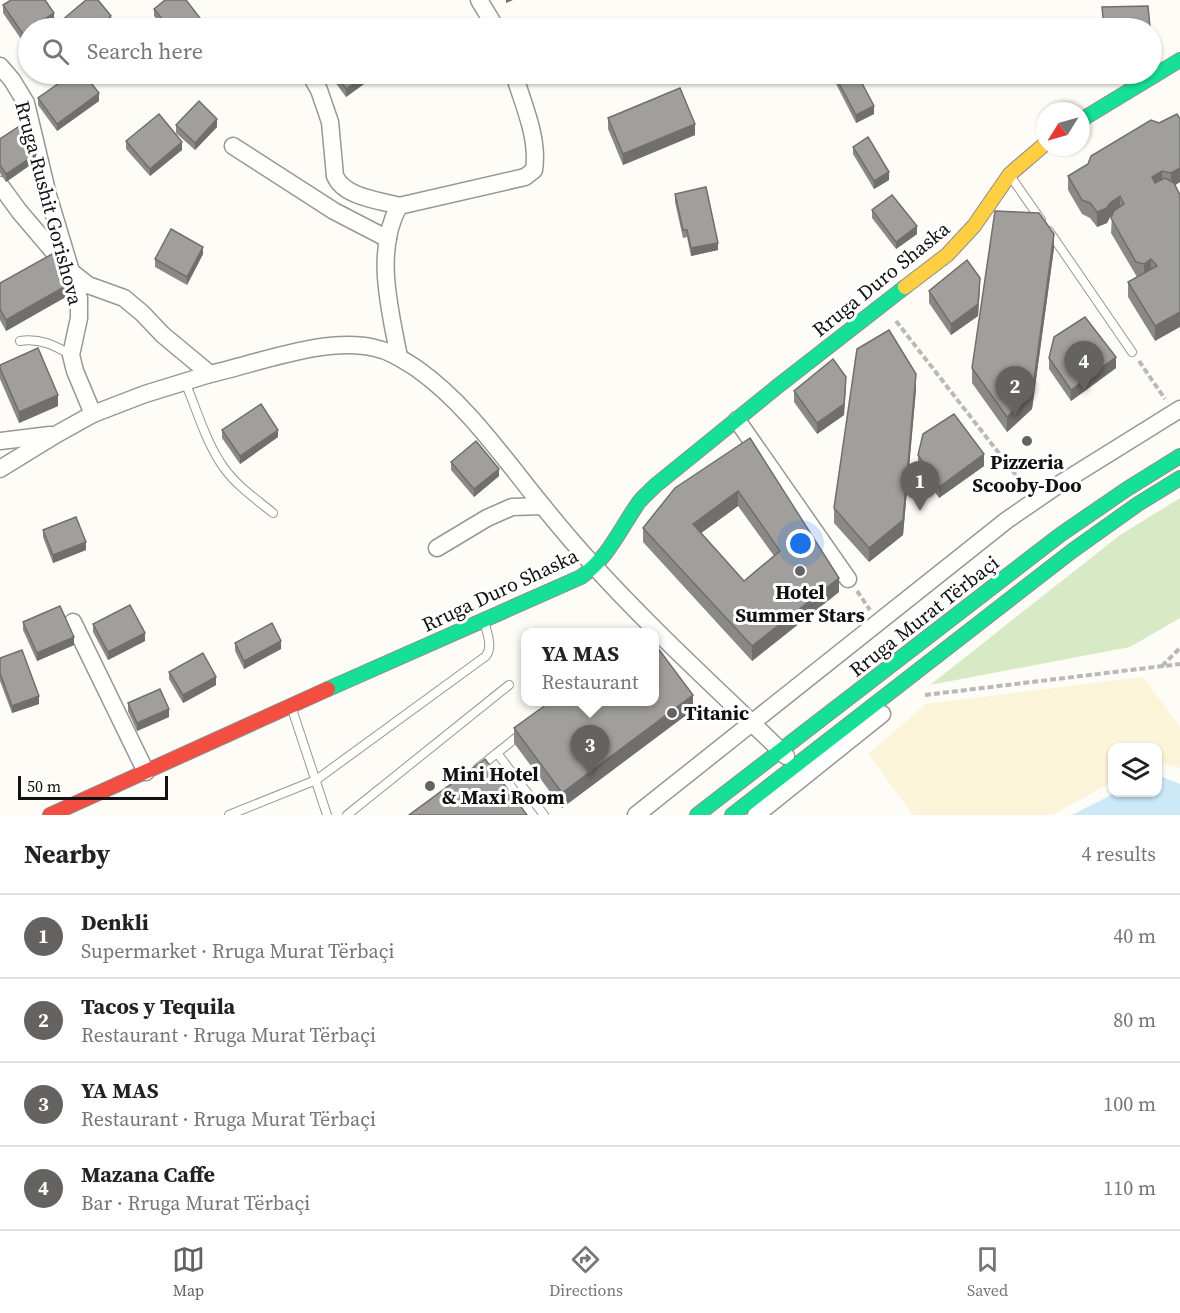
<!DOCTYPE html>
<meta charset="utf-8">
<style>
:root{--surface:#fff;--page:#f2f2f2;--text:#222;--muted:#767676;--line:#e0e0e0;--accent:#646362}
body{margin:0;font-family:"Source Serif 4",serif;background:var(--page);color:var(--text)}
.controls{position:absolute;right:18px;bottom:18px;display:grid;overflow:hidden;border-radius:12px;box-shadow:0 2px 4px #0004}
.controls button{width:54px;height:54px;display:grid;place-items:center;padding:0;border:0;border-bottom:2px solid var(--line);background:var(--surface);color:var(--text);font:30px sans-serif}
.compass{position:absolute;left:1036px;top:102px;width:54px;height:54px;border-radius:50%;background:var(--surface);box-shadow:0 2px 4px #0004;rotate:233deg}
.scale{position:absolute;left:18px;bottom:15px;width:150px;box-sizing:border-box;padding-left:6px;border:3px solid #111;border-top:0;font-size:16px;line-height:21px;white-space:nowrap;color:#111;-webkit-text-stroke:4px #fff;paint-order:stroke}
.you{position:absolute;left:801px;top:544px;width:21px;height:21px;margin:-15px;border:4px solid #fff;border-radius:50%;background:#1a73e8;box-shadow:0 0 0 9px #1a73e833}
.badge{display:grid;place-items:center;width:39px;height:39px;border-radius:50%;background:var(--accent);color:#fff;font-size:20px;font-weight:700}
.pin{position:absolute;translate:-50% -50px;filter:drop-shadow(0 2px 3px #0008)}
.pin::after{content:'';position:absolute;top:32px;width:21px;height:18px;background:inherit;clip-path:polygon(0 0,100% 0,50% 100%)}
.popup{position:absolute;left:521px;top:628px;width:138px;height:78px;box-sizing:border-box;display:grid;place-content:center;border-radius:12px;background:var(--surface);filter:drop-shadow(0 2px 4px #0005);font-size:20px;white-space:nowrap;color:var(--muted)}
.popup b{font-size:22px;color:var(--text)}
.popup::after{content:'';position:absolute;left:50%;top:100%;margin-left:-12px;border:12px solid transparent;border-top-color:var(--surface)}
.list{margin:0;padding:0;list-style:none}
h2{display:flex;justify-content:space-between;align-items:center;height:78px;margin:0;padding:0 24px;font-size:26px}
h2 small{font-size:20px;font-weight:400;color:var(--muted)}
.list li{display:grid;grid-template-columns:39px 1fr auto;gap:18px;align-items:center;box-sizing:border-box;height:84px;padding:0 24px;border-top:2px solid var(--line)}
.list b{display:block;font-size:22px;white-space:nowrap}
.list p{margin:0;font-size:20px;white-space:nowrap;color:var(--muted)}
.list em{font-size:20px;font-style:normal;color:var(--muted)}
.icon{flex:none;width:33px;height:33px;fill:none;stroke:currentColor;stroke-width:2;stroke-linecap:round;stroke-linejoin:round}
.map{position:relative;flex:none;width:1180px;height:815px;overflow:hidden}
.search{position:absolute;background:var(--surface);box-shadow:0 2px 4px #0004;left:18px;right:18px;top:18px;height:66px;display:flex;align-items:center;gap:15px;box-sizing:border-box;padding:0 21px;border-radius:33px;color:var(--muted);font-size:22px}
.sheet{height:414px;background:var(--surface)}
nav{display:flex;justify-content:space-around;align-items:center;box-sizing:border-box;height:84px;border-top:2px solid var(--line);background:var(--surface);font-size:16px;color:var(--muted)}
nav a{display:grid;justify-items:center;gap:3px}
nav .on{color:var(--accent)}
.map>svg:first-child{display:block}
</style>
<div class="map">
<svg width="1180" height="815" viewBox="0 0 1180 815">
<rect width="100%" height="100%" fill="#fdfcf7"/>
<polygon fill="#d8eac5" points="1180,498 1180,618 1130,647 930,685 1120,535"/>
<polygon fill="#fcf4d9" points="1143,677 1180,727 1180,768 1158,763 1158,748 1112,748 1112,782 1052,815 913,815 868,754 926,704"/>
<polygon fill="#cde8f7" points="1158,775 1180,784 1180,815 1072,815 1115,793 1158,792"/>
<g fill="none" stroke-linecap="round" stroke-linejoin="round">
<g stroke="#979795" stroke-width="10">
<g id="lane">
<polyline points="1011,177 1041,220"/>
<polyline points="1049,231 1132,352"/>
<path d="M 20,341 C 40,338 54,345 71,355"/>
<path d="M 185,382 C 197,410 206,443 224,468 C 237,486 256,499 273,513"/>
<polyline points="292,709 327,815"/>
<polyline points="522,733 497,753 544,815"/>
<polyline points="478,768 497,753"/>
<path d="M 229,815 L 316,780 L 486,656 C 493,646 487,635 485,623"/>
<polyline points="347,815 509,685"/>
</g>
</g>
<g stroke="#979795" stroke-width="19">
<g id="street">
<polyline points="479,0 496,28"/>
<polyline points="0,66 12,80 26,103 48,195 79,298 79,318 71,355 75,371 93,414 57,434 0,469"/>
<path d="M 310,74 L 319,90 L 330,122 L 335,176 C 344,197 378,200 399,206"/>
<polyline points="233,146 334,211 388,239"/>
<path d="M 0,185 L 19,211 L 69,270 L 88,285 L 124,298 L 142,313 L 163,335 L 210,374 C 259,363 327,336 375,348 C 390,351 403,360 416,368 C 464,402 497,449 533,494 C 553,519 573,543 595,567 C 655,633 722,693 786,756"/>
<path d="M 399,357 C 390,310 374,251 399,206 L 525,177 L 534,170 C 539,138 523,104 514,74"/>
<polyline points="93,414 145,394 210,374"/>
<polyline points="737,420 848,579"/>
<polyline points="0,441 50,435"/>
<polyline points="437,548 487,518 512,507 543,506"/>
<polyline points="73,622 146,772"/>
<polyline points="636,815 1007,520 1058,485 1180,409"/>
<polyline points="756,815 882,714"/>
</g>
</g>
<g stroke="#8e8d8b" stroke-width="16">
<g id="fast">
<polyline points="1081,120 1180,60"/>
<path d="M 328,689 L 581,577 C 609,557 620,529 639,502 C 644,496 650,491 656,485 L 778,386 L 905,287"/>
<polyline points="697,815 1060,535 1127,489 1180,456"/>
<polyline points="732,815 1072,551 1138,504 1180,478"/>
</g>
</g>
<g stroke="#8e8d8b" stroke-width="16">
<polyline id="slow" points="905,287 947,255 974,226 1010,174 1045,144"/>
</g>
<g stroke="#8e8d8b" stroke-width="16">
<polyline id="jam" points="50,815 328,689"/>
</g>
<g stroke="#b9b9b8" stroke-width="4" stroke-dasharray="6 3" stroke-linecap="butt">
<polyline points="896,321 1026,488"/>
<polyline points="1139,361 1165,399"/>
<polyline points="857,591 870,610"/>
<polyline points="1162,666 1180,648"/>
<polyline points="925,695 1180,664"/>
</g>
<use href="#lane" stroke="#fffffe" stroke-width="8"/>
<use href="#street" stroke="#fffffe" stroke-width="16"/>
<use href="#fast" stroke="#16e098" stroke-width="14"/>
<use href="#slow" stroke="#ffcf43" stroke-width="14"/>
<use href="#jam" stroke="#f24e42" stroke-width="14"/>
</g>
<g fill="#8a8986" fill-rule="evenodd">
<polygon points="3,5 54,20 23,42 3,13"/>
<polygon points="1148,6 1150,28 1103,28"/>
<polygon points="154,9 200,26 197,28 164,28 154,16"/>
<polygon points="61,21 111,24 105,28 61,28"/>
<polygon points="329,74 375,74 375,76 346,97"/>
<polygon points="831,74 857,74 874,114 856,123"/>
<polygon points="38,98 99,101 57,131 38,105"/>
<polygon points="608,118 695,135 623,165 608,129"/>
<polygon points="1151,120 1180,182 1175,185 1155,341 1128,297 1128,282 1137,277 1111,233 1112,216 1110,217 1107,223 1097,227 1090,218 1082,214 1068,190 1068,176 1088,164"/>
<polygon points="176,125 217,127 195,150 176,133"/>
<polygon points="0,139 36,161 6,182 0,173"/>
<polygon points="126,141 182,150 150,176 126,149"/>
<polygon points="853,147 889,180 874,189 853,154"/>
<polygon points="675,194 718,250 691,256 687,237 683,238 675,202"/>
<polygon points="872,210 917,234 896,249 872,218"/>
<polygon points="1054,248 1032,409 1007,432 972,383 972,368"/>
<polygon points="203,254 187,285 155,267 155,259"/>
<polygon points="0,283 71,294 6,331 0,320"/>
<polygon points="980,289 978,316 951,335 929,303 929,291"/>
<polygon points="1049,358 1116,368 1071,401 1049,369"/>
<polygon points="0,365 58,406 19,423 0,379"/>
<polygon points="846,388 844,415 817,434 794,402 794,391"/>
<polygon points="916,389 903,535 869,562 834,523 834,508"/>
<polygon points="222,430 278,437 240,464 222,438"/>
<path d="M 750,438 L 839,592 L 752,661 L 643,542 L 643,528 ZM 738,506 L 774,556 L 744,581 L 701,533 Z"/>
<polygon points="918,455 984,466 939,498 918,467"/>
<polygon points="451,462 499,476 474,497 451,470"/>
<polygon points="43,530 86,550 53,563 43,537"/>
<polygon points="23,622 74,645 37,661 23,630"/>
<polygon points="93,624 145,641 108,660 93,632"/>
<polygon points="235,643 281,649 244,669 235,651"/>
<polygon points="0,658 39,704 12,713 0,681"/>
<polygon points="169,672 216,685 183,703 169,679"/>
<polygon points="128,703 169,717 137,731 128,711"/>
<polygon points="693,710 562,808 514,743 514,728"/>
</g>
<g fill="#716f6d">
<polygon points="506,0 513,0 506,3"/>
<polygon points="54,13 54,20 42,28 31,28"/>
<polygon points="111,16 111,24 105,28 96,28"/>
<polygon points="200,18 200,26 197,28 187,28"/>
<polygon points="28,30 28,38 23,42 23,34"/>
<polygon points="368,74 375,74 375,76 346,97 346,89"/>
<polygon points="565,74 575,74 565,77"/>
<polygon points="99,93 99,101 57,131 57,124"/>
<polygon points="874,106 874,114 856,123 856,115"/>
<polygon points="217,119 217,127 195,150 195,143"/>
<polygon points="695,124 695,135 623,165 623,154"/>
<polygon points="182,142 182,150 150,176 150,169"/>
<polygon points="36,154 36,161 6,182 6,174"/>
<polygon points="1180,168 1180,182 1171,188 1171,173"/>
<polygon points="1162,171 1162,186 1152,192 1152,177"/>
<polygon points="889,172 889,180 874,189 874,181"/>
<polygon points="1120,196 1120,211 1110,217 1107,223 1097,227 1097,212"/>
<polygon points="917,226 917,234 896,249 896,242"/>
<polygon points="1054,234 1054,248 1032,409 1007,432 1007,417"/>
<polygon points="718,243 718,250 691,256 691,248"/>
<polygon points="203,247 203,254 187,285 187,277"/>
<polygon points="1151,259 1151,273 1144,279 1144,264"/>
<polygon points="980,278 978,316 951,335 951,324"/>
<polygon points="71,283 71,294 6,331 6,320"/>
<polygon points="1180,312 1180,327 1155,341 1155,326"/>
<polygon points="1116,357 1116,368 1071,401 1071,390"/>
<polygon points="916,374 916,389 903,535 869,562 869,548"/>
<polygon points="846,377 844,415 817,434 817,423"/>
<polygon points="58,395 58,406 19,423 19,412"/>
<polygon points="278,430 278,437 240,464 240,456"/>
<polygon points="984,454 984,466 939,498 939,487"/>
<polygon points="499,469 499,476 474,497 474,489"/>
<polygon points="738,491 738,506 693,539 693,524"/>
<polygon points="86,542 86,550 53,563 53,555"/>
<polygon points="839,578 839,592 752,661 752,646"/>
<polygon points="145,633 145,641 108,660 108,652"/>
<polygon points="74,637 74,645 37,661 37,653"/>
<polygon points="281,641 281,649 244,669 244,661"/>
<polygon points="216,677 216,685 183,703 183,695"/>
<polygon points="693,695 693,710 562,808 562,793"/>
<polygon points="39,696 39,704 12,713 12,706"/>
<polygon points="169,709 169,717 137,731 137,723"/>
</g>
<g fill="#a19f9c" stroke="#716f6d" stroke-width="1.5" fill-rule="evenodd">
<polygon points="11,0 45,0 54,13 31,28 28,28 28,30 23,34 3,5"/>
<polygon points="86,0 98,0 111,16 96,28 67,28 61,21"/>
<polygon points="165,0 186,0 200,18 187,28 170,28 154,9"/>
<polygon points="1148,6 1150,27 1127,27 1127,28 1104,28 1102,7"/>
<polygon points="72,74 84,74 99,93 57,124 38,98"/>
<polygon points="335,74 368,74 346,89"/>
<polygon points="834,74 857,74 874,106 856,115"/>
<polygon points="680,88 695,124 623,154 608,118"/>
<polygon points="199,101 217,119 195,143 176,125"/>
<polygon points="159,114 182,142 150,169 126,141"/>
<polygon points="1177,114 1180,119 1180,168 1171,173 1162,171 1152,177 1155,183 1165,178 1174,183 1180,195 1180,312 1155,326 1128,282 1157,266 1151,259 1144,264 1136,262 1111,218 1114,211 1124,204 1120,196 1110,203 1107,208 1097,212 1090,203 1082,200 1068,176 1088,164 1091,156 1151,120 1159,123"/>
<polygon points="18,127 36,154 6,174 0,165 0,139"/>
<polygon points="868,137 889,172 874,181 853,147"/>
<polygon points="706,187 718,243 691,248 687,230 683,230 675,194"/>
<polygon points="892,195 917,226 896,242 872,210"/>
<polygon points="995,211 1039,213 1054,234 1032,394 1007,417 972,368"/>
<polygon points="171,229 203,247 187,277 155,259"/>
<polygon points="54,253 71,283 6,320 0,309 0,283"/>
<polygon points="967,260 980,278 978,304 951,324 929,291"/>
<polygon points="1085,317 1116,357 1071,390 1049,358 1054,337"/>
<polygon points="889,330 916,374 903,520 869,548 834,508 857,349"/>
<polygon points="38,348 58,395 19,412 0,368 0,365"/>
<polygon points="833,359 846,377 844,404 817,423 794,391"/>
<polygon points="261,404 278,430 240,456 222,430"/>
<polygon points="954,414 984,454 939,487 918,455 923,434"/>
<path d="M 750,438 L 839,578 L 752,646 L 643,528 L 675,488 ZM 738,491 L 780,551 L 744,581 L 693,524 Z"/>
<polygon points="476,441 499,469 474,489 451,462"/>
<polygon points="76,517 86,542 53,555 43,530"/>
<polygon points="130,605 145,633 108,652 93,624"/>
<polygon points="60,606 74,637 37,653 23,622"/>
<polygon points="272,623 281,641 244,661 235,643"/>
<polygon points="654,643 693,695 562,793 514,728 550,702 654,702"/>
<polygon points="22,650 39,696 12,706 0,673 0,658"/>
<polygon points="203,653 216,677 183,695 169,672"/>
<polygon points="160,689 169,709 137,723 128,703"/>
<polygon points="485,759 527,815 409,815"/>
</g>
<g fill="#646362" stroke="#fff" stroke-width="2">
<circle cx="1027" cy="441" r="6"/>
<circle cx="800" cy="571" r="6"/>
<circle cx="672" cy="713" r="6"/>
<circle cx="430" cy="786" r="6"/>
</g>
<g text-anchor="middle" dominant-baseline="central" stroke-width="6" stroke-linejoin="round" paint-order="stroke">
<g font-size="20" fill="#111" stroke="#fff">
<text transform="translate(49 203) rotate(75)">Rruga Rushit Gorishova</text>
<text transform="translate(881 279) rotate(-39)">Rruga Duro Shaska</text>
<text transform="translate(500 590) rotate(-25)">Rruga Duro Shaska</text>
<text transform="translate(924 616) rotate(-38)">Rruga Murat Tërbaçi</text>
</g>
<g font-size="20" font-weight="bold" fill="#111" stroke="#fff">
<text x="1027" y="462">Pizzeria<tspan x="1027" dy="23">Scooby-Doo</tspan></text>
<text x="800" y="592">Hotel<tspan x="800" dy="23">Summer Stars</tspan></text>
<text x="684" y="713" text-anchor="start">Titanic</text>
<text x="442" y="774" text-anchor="start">Mini Hotel<tspan x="442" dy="23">&amp; Maxi Room</tspan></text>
</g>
</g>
</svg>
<div class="controls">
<button><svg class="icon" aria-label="layers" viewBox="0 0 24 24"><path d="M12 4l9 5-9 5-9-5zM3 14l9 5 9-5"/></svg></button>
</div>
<svg class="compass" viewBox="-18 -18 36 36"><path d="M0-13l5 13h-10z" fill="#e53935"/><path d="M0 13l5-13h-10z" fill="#767676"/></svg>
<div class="scale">50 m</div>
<div class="you"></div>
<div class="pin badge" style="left:920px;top:511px">1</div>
<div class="pin badge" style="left:1015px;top:416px">2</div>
<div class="pin badge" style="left:590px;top:775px">3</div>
<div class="popup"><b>YA MAS</b>Restaurant</div>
<div class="pin badge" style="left:1084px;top:391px">4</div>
<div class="search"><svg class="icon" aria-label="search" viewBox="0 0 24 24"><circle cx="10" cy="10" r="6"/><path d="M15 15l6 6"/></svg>Search here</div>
</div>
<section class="sheet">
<h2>Nearby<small>4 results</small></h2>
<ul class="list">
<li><span class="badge">1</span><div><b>Denkli</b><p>Supermarket · Rruga Murat Tërbaçi</p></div><em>40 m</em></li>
<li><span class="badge">2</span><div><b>Tacos y Tequila</b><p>Restaurant · Rruga Murat Tërbaçi</p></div><em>80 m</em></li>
<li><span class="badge">3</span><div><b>YA MAS</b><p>Restaurant · Rruga Murat Tërbaçi</p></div><em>100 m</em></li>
<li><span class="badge">4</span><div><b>Mazana Caffe</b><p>Bar · Rruga Murat Tërbaçi</p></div><em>110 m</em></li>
</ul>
</section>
<nav>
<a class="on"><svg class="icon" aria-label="map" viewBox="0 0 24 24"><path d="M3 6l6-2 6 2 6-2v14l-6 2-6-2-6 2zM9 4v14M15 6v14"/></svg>Map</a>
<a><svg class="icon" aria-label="directions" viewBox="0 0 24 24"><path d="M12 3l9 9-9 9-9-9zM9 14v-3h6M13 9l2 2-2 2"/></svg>Directions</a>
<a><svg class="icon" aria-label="saved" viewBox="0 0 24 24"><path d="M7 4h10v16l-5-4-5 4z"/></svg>Saved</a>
</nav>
